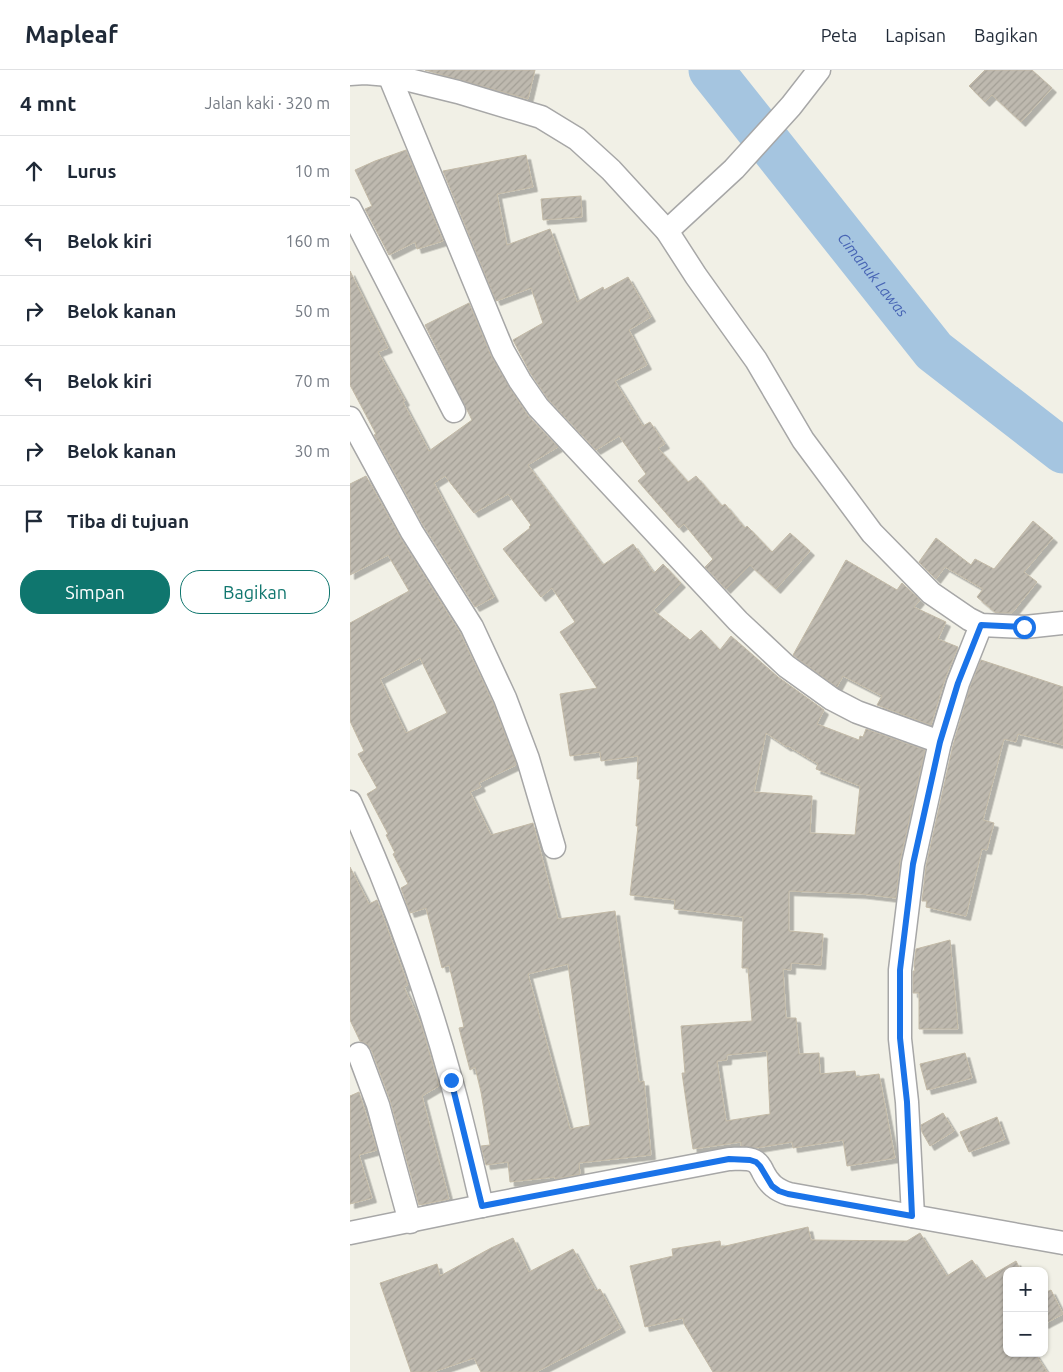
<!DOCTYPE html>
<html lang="id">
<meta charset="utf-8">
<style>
:root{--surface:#fff;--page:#f6f6f7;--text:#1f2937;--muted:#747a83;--line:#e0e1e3;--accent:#0f766e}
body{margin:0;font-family:Ubuntu,sans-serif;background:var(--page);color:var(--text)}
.controls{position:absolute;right:15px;bottom:15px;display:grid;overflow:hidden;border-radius:10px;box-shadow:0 1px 4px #0004}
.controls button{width:45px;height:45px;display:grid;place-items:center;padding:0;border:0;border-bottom:1px solid var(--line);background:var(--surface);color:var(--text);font:25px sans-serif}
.stop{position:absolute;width:15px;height:15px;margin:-11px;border:4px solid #1a73e8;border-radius:50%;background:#fff}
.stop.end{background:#1a73e8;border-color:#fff;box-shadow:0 1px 5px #0008}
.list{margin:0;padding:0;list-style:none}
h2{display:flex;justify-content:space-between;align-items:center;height:65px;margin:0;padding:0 20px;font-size:21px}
h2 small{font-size:16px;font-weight:400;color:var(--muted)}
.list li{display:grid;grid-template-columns:32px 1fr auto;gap:15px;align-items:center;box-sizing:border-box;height:70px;padding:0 20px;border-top:1px solid var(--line)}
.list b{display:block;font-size:19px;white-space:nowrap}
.list em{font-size:16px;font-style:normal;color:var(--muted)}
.actions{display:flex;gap:10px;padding:15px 20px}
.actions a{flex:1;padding:11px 0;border:1px solid var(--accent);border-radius:20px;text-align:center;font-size:18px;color:var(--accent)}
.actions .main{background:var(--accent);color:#fff}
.icon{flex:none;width:28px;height:28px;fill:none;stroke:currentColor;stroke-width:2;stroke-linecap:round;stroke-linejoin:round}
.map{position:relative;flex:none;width:713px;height:1302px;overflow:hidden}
header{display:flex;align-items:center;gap:30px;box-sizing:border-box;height:70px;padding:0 25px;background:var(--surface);border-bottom:1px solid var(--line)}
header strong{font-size:24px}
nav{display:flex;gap:28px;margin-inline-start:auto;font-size:18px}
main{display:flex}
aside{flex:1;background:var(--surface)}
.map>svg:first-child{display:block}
</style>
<header>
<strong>Mapleaf</strong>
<nav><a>Peta</a><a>Lapisan</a><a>Bagikan</a></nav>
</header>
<main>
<aside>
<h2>4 mnt<small>Jalan kaki · 320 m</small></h2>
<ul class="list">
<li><svg class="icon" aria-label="ahead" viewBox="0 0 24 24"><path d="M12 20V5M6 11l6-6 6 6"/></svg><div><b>Lurus</b></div><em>10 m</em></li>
<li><svg class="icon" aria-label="left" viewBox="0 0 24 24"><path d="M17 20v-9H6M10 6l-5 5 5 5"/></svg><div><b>Belok kiri</b></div><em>160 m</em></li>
<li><svg class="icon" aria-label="right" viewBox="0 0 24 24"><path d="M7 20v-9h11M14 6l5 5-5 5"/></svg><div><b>Belok kanan</b></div><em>50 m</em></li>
<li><svg class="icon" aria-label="left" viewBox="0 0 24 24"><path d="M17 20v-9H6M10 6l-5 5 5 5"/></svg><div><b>Belok kiri</b></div><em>70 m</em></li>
<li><svg class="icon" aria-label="right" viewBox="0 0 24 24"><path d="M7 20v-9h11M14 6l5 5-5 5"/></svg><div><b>Belok kanan</b></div><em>30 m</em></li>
<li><svg class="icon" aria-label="arrive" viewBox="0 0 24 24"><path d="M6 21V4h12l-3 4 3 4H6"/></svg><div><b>Tiba di tujuan</b></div></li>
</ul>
<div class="actions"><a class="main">Simpan</a><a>Bagikan</a></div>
</aside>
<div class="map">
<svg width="713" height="1302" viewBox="0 0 713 1302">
<defs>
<pattern id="building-hatch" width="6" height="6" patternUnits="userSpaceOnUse" patternTransform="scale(1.25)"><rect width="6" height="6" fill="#beb9af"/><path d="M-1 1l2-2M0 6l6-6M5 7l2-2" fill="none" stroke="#a39f96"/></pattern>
<filter id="shadow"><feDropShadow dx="4.5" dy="4.5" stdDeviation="0" flood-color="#0004"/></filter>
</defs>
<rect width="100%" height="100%" fill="#f1f0e6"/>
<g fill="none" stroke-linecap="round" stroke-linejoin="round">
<path stroke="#a5c5e0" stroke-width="45" id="s1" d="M 361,0 L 584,281 L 713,381"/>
</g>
<g fill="url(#building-hatch)" stroke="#c3baa7" fill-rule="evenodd" filter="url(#shadow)">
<polygon points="75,0 185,0 178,29"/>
<polygon points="635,0 682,0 702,18 671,52 642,25 635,32 619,16"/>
<polygon points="56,80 93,171 67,179 65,172 39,185 15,139 22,136 5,100 25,91"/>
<polygon points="176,85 183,117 147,124 157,175 200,159 227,232 253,217 254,220 278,207 301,247 279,260 297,295 265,311 293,356 300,352 315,374 308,378 338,412 346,406 372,436 375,434 395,458 397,456 422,482 440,463 460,481 426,519 400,495 376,519 355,497 363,489 334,454 329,458 288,411 296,404 269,366 246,380 198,329 181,304 163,270 193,253 181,218 146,231 93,101"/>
<polygon points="231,126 232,147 193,150 191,129"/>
<path d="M 0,201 L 38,278 L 28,282 L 55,331 L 53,332 L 79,381 L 122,350 L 75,255 L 119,233 L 141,286 L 159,317 L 178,346 L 208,377 L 178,395 L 253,495 L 283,474 L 304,503 L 313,494 L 331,513 L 303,540 L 340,570 L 351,560 L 370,580 L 381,566 L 428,607 L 474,640 L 467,654 L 509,670 L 510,666 L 513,667 L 516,659 L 575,680 L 550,791 L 546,828 L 512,824 L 439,821 L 439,861 L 473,864 L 471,895 L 441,893 L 441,900 L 433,899 L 436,948 L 446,948 L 449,984 L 469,983 L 470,1004 L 505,1001 L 506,1007 L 529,1004 L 545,1088 L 497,1096 L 493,1070 L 443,1078 L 442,1072 L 406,1078 L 391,1076 L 391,1072 L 343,1079 L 332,1003 L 335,1003 L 331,956 L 402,951 L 398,898 L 392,898 L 393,847 L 324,839 L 325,830 L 280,825 L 288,756 L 286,756 L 290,709 L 287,709 L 288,686 L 251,691 L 250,682 L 220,686 L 210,624 L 247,618 L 210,562 L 225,552 L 202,518 L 191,527 L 153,479 L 180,458 L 179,457 L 181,455 L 158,424 L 124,443 L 95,406 L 84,413 L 144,527 L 125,537 L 73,455 L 24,365 L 26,364 L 0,315 ZM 416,663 L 437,677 L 438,676 L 468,694 L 466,699 L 510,716 L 505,765 L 460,763 L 462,726 L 404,722 ZM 417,981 L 420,1044 L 376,1051 L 367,991 L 377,990 L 377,985 Z"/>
<path d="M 16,406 L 51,469 L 110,563 L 143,633 L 166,693 L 166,695 L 129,713 L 131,717 L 120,722 L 141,765 L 183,753 L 208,849 L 265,841 L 289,1012 L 294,1011 L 301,1085 L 229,1093 L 230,1104 L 205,1109 L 205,1107 L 160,1112 L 158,1092 L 136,1095 L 131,1076 L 140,1075 L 131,1022 L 125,997 L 120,1000 L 109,958 L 114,957 L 99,895 L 92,898 L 76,838 L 60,843 L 51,818 L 58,814 L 43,784 L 45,783 L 36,765 L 38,764 L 17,724 L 27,718 L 8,684 L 14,681 L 0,651 L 0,553 L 59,521 L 38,485 L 0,505 L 0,414 ZM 70,588 L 97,643 L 56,663 L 30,609 ZM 218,894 L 240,1055 L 220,1059 L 178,904 Z"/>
<polygon points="683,451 703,468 674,502 687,512 662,543 646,543 627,527 633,519 595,497 586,509 569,492 586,468 621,495 625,489 644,499"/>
<polygon points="496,490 547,520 552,513 570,530 564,537 596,552 588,569 608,577 595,609 581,655 527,635 532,626 493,606 487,617 443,585"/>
<polygon points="631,590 713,617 713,675 668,664 666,672 654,669 633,750 644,753 637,780 632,779 616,846 576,837 577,831 572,831 576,796 603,675 620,617"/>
<polygon points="0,797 19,834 27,830 58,915 54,917 71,954 78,978 89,1016 72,1026 99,1129 69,1135 40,1030 21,979 17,974 10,971 0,950"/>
<polygon points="600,870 608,959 569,959 569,923 563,923 563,901 565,901 564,896 566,879"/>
<polygon points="615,983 622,1008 577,1020 570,994"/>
<polygon points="9,1022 27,1080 9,1085 22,1128 0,1134 0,1026"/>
<polygon points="593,1043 604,1061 580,1076 572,1062 571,1055"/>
<polygon points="647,1047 655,1069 619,1082 610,1062"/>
<polygon points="458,1157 461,1170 557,1171 570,1163 597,1206 622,1190 635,1209 666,1191 671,1201 657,1201 657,1283 685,1283 697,1302 363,1302 334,1254 333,1248 295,1257 280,1196 323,1186 322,1179 370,1171 371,1177"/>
<polygon points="163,1168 179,1202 223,1179 246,1221 250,1219 271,1258 186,1302 131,1302 124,1288 83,1302 61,1302 30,1213 87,1194 90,1206 141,1178"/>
<polygon points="701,1220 713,1244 694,1254 694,1223"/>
</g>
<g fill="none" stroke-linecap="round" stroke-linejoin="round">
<g stroke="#a7a7a7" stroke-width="25">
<g id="minor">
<polyline points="0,4 15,3 39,5 108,22 191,47 227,69 261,100 317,161 346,206 406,290 453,370 522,463 581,523 619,549 631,555 675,557 713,553"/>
<polyline points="39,5 153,281 170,311 188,337 388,551 436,596 482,629 507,642 590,672"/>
<polyline points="0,139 104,341"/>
<polyline points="317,161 384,99 441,36 469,0"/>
<polyline points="0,348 62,462 122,557 155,628 178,689 204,777"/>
<path d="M 0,732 C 41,822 75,915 101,1010 C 113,1052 122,1094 132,1136"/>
<polyline points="9,984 28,1035 60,1152"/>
<polyline points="563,1146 557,1032 550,969 550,900 563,794 590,672 608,613 631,555"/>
<path d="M 0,1163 L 132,1136 L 379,1089 C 387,1089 399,1087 406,1092 C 410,1095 411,1098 413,1102 C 419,1114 426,1120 439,1124 L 713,1173"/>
</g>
</g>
<use href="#minor" stroke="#fff" stroke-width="22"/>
</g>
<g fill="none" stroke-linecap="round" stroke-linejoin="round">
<polyline stroke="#1a73e8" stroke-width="6" points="101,1010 132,1136 379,1089 400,1090 406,1092 410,1096 422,1116 429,1121 438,1124 562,1146 557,1032 550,968 550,900 563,794 590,672 608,613 631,555 674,557"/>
</g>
<g text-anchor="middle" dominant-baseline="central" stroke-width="4" stroke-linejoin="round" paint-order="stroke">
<g font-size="15" font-style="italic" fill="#4764b4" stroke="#fff">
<text stroke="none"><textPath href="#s1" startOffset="261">Cimanuk Lawas</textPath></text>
</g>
</g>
</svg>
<div class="controls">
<button>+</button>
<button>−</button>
</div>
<div class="stop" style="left:674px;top:557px"></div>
<div class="stop end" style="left:101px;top:1010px"></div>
</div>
</main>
